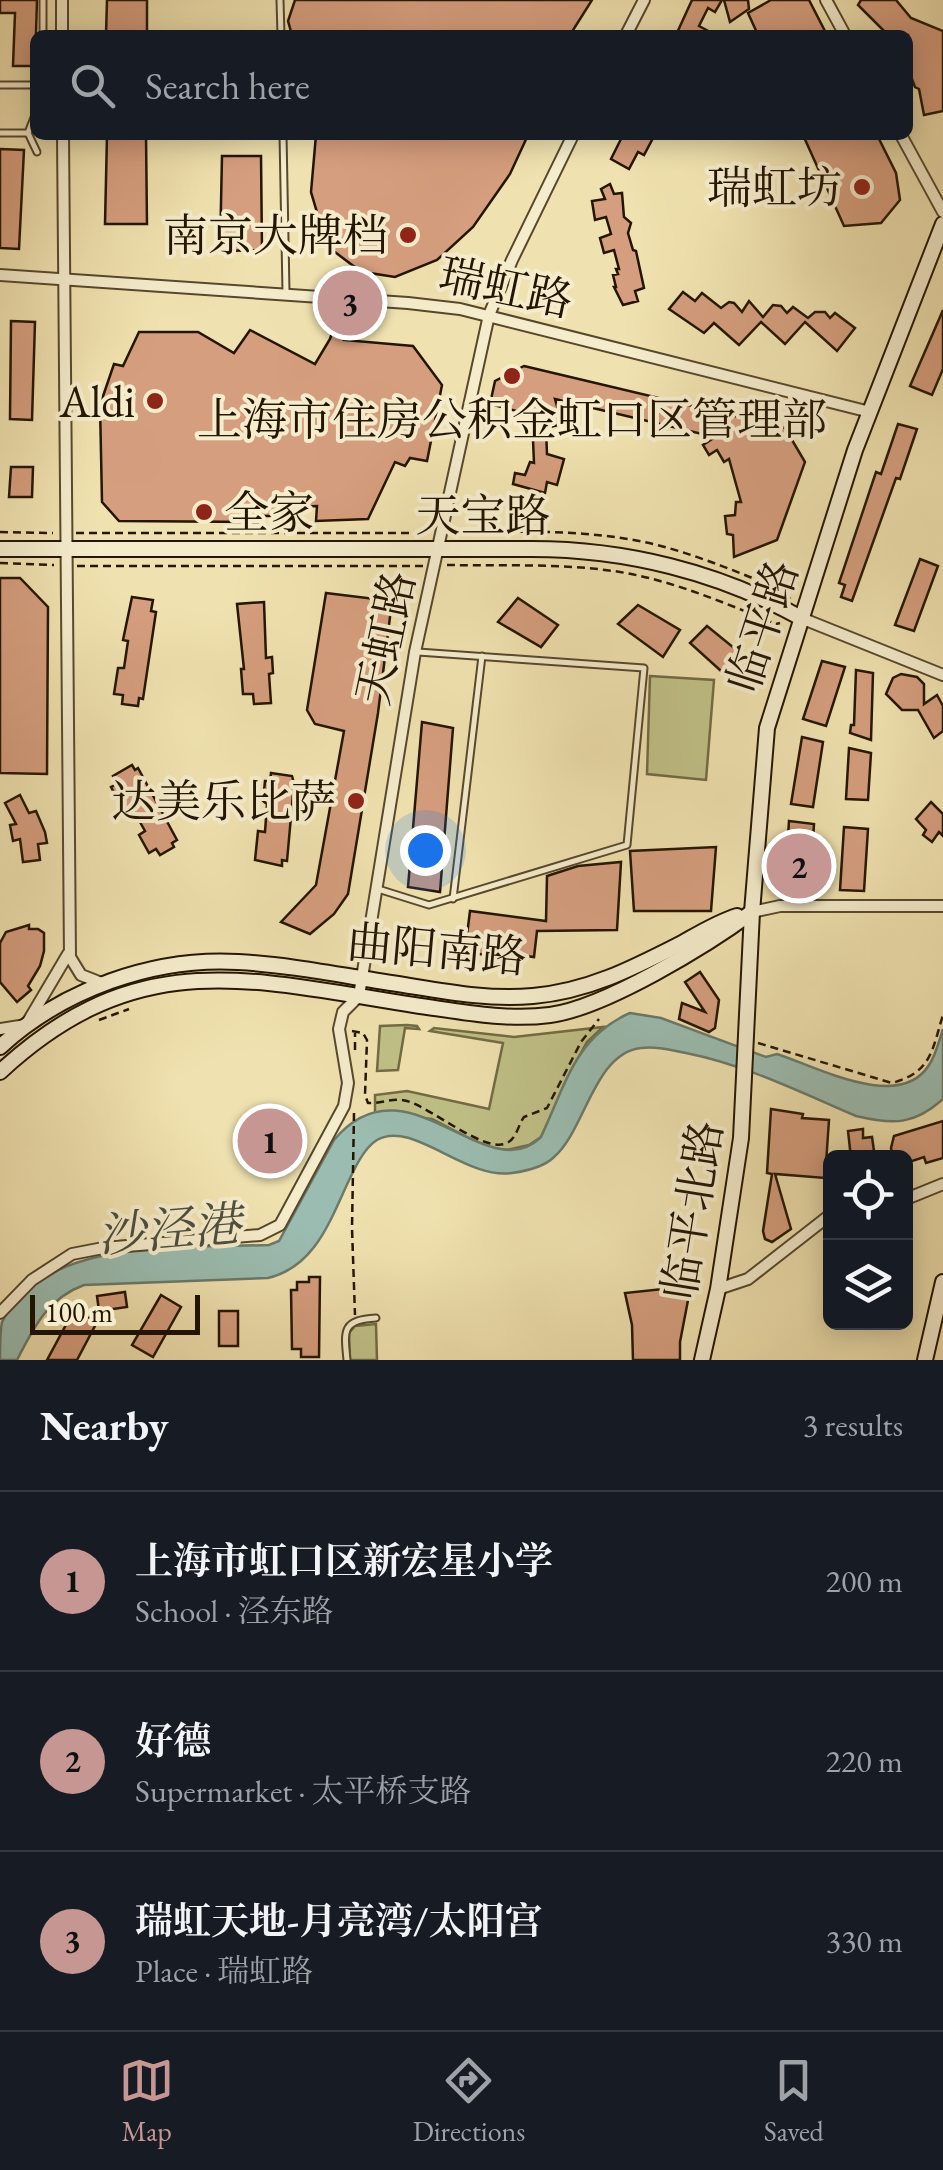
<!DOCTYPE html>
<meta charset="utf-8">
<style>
:root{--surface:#171b24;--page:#20242c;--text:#f1f3f6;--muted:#9ea1a6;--line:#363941;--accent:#c59692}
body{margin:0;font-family:"EB Garamond","Noto Serif SC",serif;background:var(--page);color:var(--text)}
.controls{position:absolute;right:30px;bottom:30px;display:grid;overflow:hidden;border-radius:15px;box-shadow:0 5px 25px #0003}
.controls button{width:90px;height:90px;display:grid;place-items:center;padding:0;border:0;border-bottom:2px solid var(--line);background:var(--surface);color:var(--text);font:50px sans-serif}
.scale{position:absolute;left:30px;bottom:25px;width:170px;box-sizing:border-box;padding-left:10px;border:5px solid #241501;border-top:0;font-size:28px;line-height:35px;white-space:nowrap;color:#241501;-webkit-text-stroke:8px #f5eccc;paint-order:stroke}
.you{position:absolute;left:425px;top:850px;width:35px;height:35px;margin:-25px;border:8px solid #fff;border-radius:50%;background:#1a73e8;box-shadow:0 0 0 15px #1a73e833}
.badge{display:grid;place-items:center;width:65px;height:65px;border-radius:50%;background:var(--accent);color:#111;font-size:32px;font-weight:700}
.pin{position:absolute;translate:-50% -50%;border:5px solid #fff;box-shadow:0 2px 10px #0006}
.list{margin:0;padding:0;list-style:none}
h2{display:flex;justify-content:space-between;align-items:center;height:130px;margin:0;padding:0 40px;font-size:42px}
h2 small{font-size:32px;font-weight:400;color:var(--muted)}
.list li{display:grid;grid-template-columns:65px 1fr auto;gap:30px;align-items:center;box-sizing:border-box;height:180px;padding:0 40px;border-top:2px solid var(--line)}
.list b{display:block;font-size:38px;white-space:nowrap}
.list p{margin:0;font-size:32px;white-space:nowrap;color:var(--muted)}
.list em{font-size:32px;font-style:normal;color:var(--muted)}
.icon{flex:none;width:55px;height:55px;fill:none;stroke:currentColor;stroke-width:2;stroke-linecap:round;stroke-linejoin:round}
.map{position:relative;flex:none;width:943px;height:1360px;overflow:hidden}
.search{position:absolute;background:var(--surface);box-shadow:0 5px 25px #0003;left:30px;right:30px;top:30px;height:110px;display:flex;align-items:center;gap:25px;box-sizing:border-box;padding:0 35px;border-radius:15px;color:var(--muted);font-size:38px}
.sheet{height:670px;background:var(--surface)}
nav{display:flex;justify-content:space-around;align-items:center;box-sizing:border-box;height:140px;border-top:2px solid var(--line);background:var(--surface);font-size:28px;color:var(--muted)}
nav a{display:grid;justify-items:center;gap:5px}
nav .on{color:var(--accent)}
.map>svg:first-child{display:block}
</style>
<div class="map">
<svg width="943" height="1360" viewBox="0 0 943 1360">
<rect width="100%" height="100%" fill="#f0e2b0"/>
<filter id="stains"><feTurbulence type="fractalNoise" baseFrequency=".002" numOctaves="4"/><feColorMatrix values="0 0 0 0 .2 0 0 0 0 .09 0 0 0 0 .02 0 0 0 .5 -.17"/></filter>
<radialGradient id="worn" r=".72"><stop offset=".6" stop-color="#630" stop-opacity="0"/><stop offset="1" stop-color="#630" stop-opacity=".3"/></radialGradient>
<g fill="#c0c187" stroke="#726b44" stroke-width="2.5">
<polygon points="650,676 714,680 706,780 647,774"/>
<polygon points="407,1025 417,1026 419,1029 405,1028 398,1070 377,1071 380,1026"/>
<polygon points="603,1027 587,1042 576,1062 541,1137 529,1145 507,1150 488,1148 432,1119 375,1113 375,1095 407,1091 489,1109 503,1043 430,1031 434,1028 514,1037"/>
<polygon points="376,1324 377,1360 350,1360 349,1333 355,1326"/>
</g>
<path fill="#9bbdb1" stroke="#6b7a6b" stroke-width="2.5" d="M 630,1013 L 661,1018 L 766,1057 L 777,1054 C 817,1067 900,1112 929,1065 C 936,1055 939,1041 943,1029 L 943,1099 C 914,1125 894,1125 856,1116 C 800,1092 746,1065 686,1053 C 671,1050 656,1046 641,1048 C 594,1053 585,1131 554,1157 C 544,1167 526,1171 512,1173 C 465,1180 412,1119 377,1140 C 367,1146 359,1160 354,1170 C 332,1213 319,1266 268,1278 L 84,1285 C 48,1298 34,1327 17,1360 L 0,1360 C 0,1348 0,1332 2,1322 C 43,1236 189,1248 269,1245 L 279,1241 L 334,1140 C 406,1053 486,1191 541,1137 C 565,1086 575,1037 630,1013 Z"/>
<g fill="#d59e7e" stroke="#241501" stroke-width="2.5">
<polygon points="0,0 37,0 35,66 13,66 15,13 0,13"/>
<polygon points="107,0 147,0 147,35 106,35"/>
<polygon points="295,0 592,0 570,35 292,35 288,21"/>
<polygon points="692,0 722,0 715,12 708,8 699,26 716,35 676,35"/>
<polygon points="724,0 748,0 749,9 730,22"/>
<polygon points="771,0 809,0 827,35 758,35 748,13"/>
<polygon points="861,0 896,0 911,18 943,31 943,111 924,115 919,89 915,87 908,69 908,35 888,35 858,5"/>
<polygon points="107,135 146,135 147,224 105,224"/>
<polygon points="316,135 528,135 510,174 473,227 437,260 395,277 369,273 362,291 348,290 356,268 327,246 311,192"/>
<polygon points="623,135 653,138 644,155 638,152 629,169 611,159"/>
<polygon points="803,135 877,135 896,173 900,200 881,223 844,226"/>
<polygon points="0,149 24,150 19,249 0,248"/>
<polygon points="222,156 261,156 262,250 220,251"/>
<polygon points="610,184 614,194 622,193 624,217 631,223 628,233 633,250 636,251 644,288 635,291 638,301 623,305 614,287 616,287 613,275 618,274 616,269 619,269 614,250 604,253 600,238 611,234 606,217 595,220 592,201 605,199 601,189"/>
<polygon points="683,292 695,301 702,293 721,308 729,302 734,303 742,312 749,301 763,317 773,305 781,306 787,313 793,307 808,318 815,312 825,312 830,318 835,313 855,328 837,351 805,322 785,344 761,322 739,345 714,323 704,333 669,309"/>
<polygon points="341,307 356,308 344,340 413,346 442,385 427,461 410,458 405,466 395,462 368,519 316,521 317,506 292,507 292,516 259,516 259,522 119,521 102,502 100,405 114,364 123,366 139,332 198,332 234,353 250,330 315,364 330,339"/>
<polygon points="943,310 943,369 932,395 910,386"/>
<polygon points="11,321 35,322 32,420 10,419"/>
<polygon points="524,366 785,428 805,462 777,540 734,557 733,535 727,534 725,516 735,515 736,502 741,502 729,459 724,462 717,450 709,455 703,445 715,437 555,399 562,424 546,428 547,454 564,459 557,485 547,482 545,493 513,484 515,473 525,475 530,462 534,463 532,418 526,420 524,413 490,404 495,381"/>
<polygon points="898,424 917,429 900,479 896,478 852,601 841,597 845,585 839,583 876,472 881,474"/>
<polygon points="11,467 33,467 32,497 9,497"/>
<polygon points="920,559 938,566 914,631 895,625"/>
<polygon points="0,578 20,578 48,607 47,774 0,773"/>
<polygon points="326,593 392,601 378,713 348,894 334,914 310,934 281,922 316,885 344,731 315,724 307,710"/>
<polygon points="132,597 153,600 151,611 156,612 143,699 139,698 138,706 122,704 123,695 114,694 118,668 124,668 128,641 123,640"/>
<polygon points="518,598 558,625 541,647 498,622"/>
<polygon points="264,602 266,658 272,657 273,673 269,674 271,703 254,704 253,694 243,694 241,669 244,669 237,604"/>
<polygon points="638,605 680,630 663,657 618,624"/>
<polygon points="707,626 739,652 721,671 690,643"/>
<polygon points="822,661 845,667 826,726 803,719"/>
<polygon points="856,670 873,673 871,740 850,733 851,725 854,725"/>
<polygon points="901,674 917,677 924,684 924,704 937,695 943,706 943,731 934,738 918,710 902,710 886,694 893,678"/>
<polygon points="422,722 453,728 440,892 408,887"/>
<polygon points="802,737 823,742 813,807 791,804"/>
<polygon points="849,748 871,753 868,800 846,799"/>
<polygon points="132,765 135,770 138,768 177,840 172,843 174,847 160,855 156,849 149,853 139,835 145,831 132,808 125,812 111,787 117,784 113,776"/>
<polygon points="271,773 292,776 294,783 287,861 282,860 282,866 255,860 258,831 265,832 267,804 263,801 265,781 270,781"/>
<polygon points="20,795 29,813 36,811 45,832 47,843 38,844 40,860 23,862 20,839 13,841 10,825 16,824 5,803"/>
<polygon points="931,802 943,814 943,836 939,832 932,842 923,835 926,830 916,819"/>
<polygon points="789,821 814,824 810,885 785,884"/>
<polygon points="844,827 868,829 864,891 840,890"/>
<polygon points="716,847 711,911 634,911 630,851"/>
<polygon points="621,862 617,930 537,931 534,957 509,954 509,960 465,951 470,911 546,921 547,876 578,866"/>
<polygon points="29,925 29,929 38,929 44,933 44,951 40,966 28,986 31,990 17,1002 0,982 0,943 6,932"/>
<polygon points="700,972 719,1000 715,1028 709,1032 679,1019 682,1003 705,1012 685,982"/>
<polygon points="771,1109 803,1114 802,1118 829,1120 825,1178 775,1174 791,1229 772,1242 765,1239 763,1231 772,1174 767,1173"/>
<polygon points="943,1121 943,1158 926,1163 924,1157 906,1163 906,1158 893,1158 891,1148 894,1136"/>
<polygon points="863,1129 863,1138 872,1137 875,1158 851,1158 848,1131"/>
<polygon points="309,1277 320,1277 319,1357 301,1357 301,1349 292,1349 291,1290 297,1290 297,1282 309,1282"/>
<polygon points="663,1289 689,1295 680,1342 680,1360 633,1360 632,1325 625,1293"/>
<polygon points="125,1292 127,1307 99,1311 97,1296"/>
<polygon points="161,1295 181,1307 153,1357 132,1345"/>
<polygon points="74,1310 97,1322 77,1360 47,1360"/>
<rect x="219" y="1311" width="19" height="35"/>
</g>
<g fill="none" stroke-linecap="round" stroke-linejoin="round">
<g stroke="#57482d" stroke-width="9">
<g id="lane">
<polyline points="43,0 43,35"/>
<polyline points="280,0 281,35"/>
<polyline points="0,85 35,85"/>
<polyline points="0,133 28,133 35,115"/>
<polyline points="28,133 37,152"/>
<polyline points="283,135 286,292"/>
<polyline points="378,889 429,905 627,845 644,668 418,652"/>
<polyline points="453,899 482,656"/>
<path d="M 347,1360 C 344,1330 342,1320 376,1318"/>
</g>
</g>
<g stroke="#57482d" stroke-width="14">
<g id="street">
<polyline points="62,0 62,35"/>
<polyline points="826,0 845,35"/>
<polyline points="626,35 644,0"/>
<polyline points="63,135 70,957 81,975 104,984"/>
<polyline points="901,135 943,212"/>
<polyline points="0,275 408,303 460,309 870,412"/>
<polyline points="801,618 943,675"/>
<polyline points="752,912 780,906 943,906"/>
<polyline points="0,1029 26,1025 68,954"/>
<polyline points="906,1199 943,1184"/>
<polyline points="718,1289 748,1279 830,1215"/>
<polyline points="0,1313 32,1280 72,1254 103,1248 260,1235 280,1225 344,1106 348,1083 339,1029 343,1012 359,996 415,652 489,315 512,260 573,135"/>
</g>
</g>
<g stroke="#241501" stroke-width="18">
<g id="secondary">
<path d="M 0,549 L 532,549 C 625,549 719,572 801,618"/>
<path d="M 0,1047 C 62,990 153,957 238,962 C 293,965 349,977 404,985 C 447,992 490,1000 533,996 C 589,991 633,968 682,943 C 700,933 718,922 737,916"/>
<path d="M 0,1072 C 137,945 248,979 414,1005 C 458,1011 505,1021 550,1015 C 604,1008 708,945 752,912"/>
<polyline points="702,1360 718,1289 741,1138 752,912 767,728 855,450 943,224"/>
<polyline points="925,1360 943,1282"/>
</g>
</g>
<g stroke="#241501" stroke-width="2.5" stroke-dasharray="8 5" stroke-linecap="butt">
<polyline points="0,532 53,533"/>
<path d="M 451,532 C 514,532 577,529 639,541 C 690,551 739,573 787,592 L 790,599"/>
<polyline points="76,533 428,533"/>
<polyline points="0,563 54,565"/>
<path d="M 447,565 C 504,566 563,563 620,572 C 674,581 725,603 776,624 L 780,623"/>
<polyline points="77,566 424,566"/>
<polyline points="99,1020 129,1009"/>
<path d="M 352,1031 L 363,1033 L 367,1040 L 365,1095 L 368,1103 C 381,1104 393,1097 407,1101 C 432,1108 485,1154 507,1143 C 517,1138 518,1125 524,1117 L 547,1108 L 581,1042 L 599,1019"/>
<path d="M 758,1043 L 892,1083 C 932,1072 932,1050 943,1015"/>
<polyline points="355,1050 355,1033"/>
<polyline points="354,1113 352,1228 355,1315"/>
</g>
<use href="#lane" stroke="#f5eccc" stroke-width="5"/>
<use href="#street" stroke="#f5eccc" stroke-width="10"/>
<use href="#secondary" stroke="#f5eccc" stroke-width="14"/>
</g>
<g fill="#8f2418" stroke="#f5eccc" stroke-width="4">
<circle cx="862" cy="187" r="10"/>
<circle cx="408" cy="235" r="10"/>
<circle cx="512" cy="376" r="10"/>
<circle cx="155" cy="401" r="10"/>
<circle cx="204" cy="512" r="10"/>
<circle cx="356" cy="801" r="10"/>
</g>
<g text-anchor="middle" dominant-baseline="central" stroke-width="8" stroke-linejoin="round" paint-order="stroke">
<g font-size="45" fill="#241501" stroke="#f5eccc" text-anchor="end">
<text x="842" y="187">瑞虹坊</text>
<text x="388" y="235">南京大牌档</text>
<text x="135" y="401">Aldi</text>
<text x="512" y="419" text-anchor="middle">上海市住房公积金虹口区管理部</text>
<text x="224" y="512" text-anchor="start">全家</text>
<text x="336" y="801">达美乐比萨</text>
</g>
<g font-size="45" fill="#241501" stroke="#f5eccc">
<text transform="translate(506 287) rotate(12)">瑞虹路</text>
<text x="483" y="515">天宝路</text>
<text transform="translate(762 626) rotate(-72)">临平路</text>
<text transform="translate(385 638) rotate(-78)">天虹路</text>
<text transform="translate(437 949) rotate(5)">曲阳南路</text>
<text transform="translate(692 1210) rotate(-81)">临平北路</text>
</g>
<g font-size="48" font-style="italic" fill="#4e503f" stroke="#f5eccc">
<text transform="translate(169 1229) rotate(-5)">沙泾港</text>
</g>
</g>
<rect width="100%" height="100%" filter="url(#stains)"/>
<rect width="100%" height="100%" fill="url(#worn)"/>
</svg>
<div class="controls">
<button><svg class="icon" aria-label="locate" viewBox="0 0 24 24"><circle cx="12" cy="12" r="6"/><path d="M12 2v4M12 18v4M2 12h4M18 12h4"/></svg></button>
<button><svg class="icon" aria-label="layers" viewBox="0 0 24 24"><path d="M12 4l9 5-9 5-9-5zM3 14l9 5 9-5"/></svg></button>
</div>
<div class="scale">100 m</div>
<div class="you"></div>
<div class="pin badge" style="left:270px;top:1141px">1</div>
<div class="pin badge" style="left:799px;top:866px">2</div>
<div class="pin badge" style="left:350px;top:303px">3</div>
<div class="search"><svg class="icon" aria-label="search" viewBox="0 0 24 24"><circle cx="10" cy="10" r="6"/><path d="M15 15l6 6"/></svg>Search here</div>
</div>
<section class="sheet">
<h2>Nearby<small>3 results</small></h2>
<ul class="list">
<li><span class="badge">1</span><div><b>上海市虹口区新宏星小学</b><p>School · 泾东路</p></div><em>200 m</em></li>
<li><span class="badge">2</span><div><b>好德</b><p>Supermarket · 太平桥支路</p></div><em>220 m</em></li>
<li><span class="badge">3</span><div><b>瑞虹天地-月亮湾/太阳宫</b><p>Place · 瑞虹路</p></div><em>330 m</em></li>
</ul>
</section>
<nav>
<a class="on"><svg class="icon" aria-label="map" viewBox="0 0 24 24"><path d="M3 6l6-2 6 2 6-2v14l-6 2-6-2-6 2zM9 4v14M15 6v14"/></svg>Map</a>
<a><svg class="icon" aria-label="directions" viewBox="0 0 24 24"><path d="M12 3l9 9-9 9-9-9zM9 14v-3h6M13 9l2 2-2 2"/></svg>Directions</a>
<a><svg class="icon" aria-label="saved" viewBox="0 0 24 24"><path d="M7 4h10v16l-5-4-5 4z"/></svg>Saved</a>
</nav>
